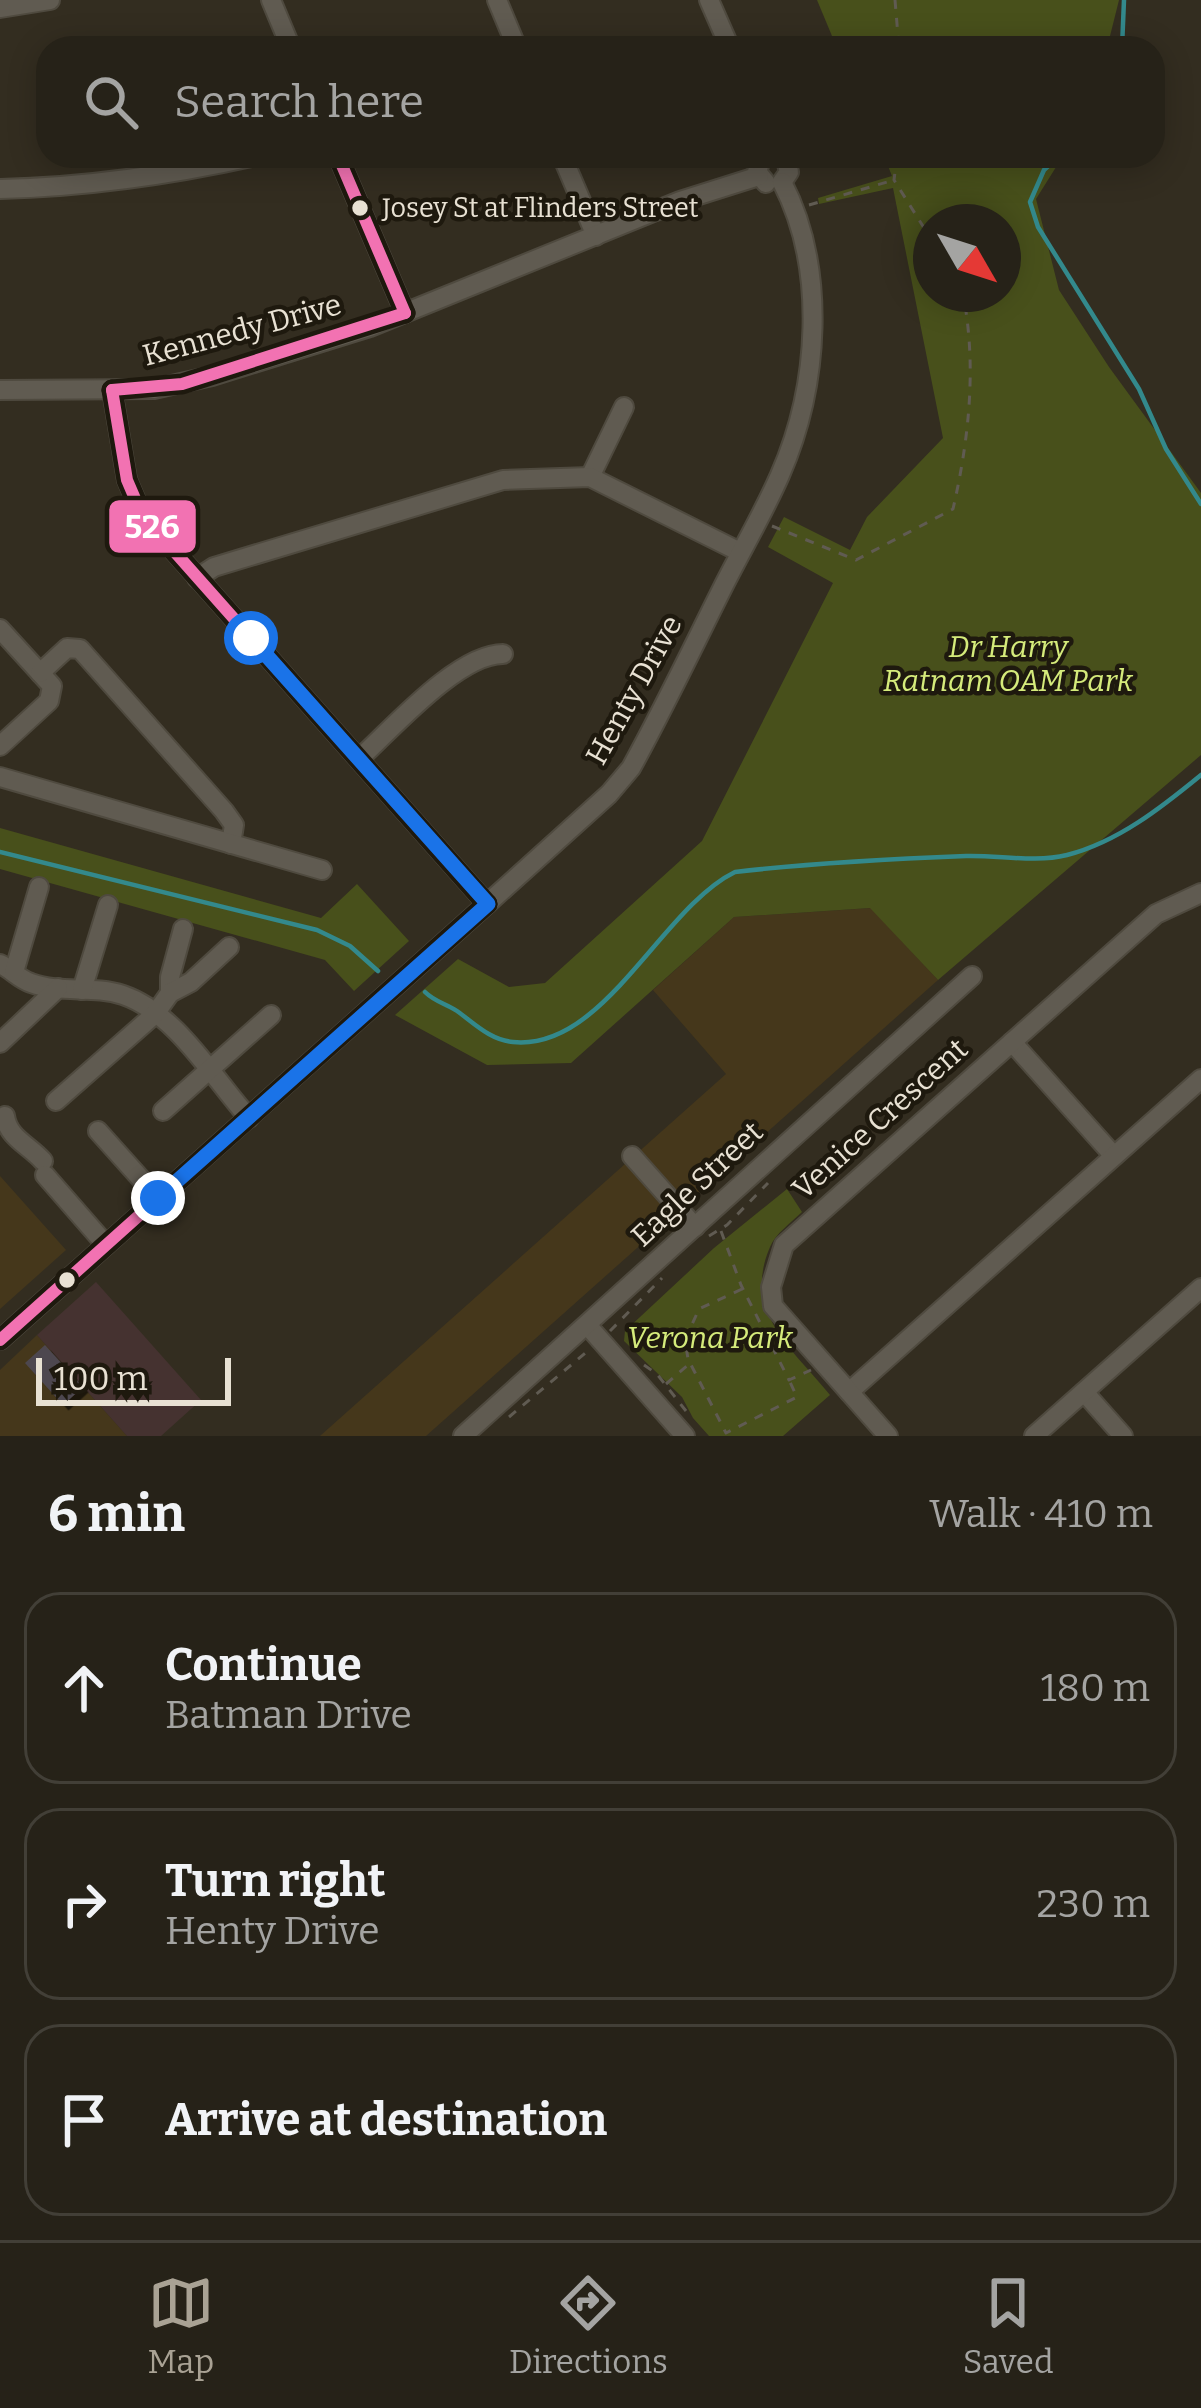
<!DOCTYPE html>
<meta charset="utf-8">
<style>
:root{--surface:#262218;--page:#2e2a21;--text:#f1f3f6;--muted:#a4a4a2;--line:#423f37;--accent:#a9a294}
body{margin:0;font-family:Bitter,serif;background:var(--page);color:var(--text)}
.compass{position:absolute;left:913px;top:204px;width:108px;height:108px;border-radius:50%;background:var(--surface);box-shadow:0 6px 30px #0003;rotate:129deg}
.scale{position:absolute;left:36px;bottom:30px;width:195px;box-sizing:border-box;padding-left:12px;border:6px solid #e8e1d3;border-top:0;font-size:33px;line-height:42px;white-space:nowrap;color:#e8e1d3;-webkit-text-stroke:9px #1e190e;paint-order:stroke}
.stop{position:absolute;width:36px;height:36px;margin:-27px;border:9px solid #1a73e8;border-radius:50%;background:#fff}
.stop.end{background:#1a73e8;border-color:#fff;box-shadow:0 3px 12px #0008}
.list{margin:0;padding:0;list-style:none}
h2{display:flex;justify-content:space-between;align-items:center;height:156px;margin:0;padding:0 48px;font-size:51px}
h2 small{font-size:39px;font-weight:400;color:var(--muted)}
.list li{display:grid;grid-template-columns:78px 1fr auto;gap:36px;align-items:center;box-sizing:border-box;height:192px;margin:0 24px 24px;padding:0 24px;border:3px solid var(--line);border-radius:36px}
.list b{display:block;font-size:45px;white-space:nowrap}
.list p{margin:0;font-size:39px;white-space:nowrap;color:var(--muted)}
.list em{font-size:39px;font-style:normal;color:var(--muted)}
.icon{flex:none;width:66px;height:66px;fill:none;stroke:currentColor;stroke-width:2;stroke-linecap:round;stroke-linejoin:round}
.map{position:relative;flex:none;width:1201px;height:1436px;overflow:hidden}
.search{position:absolute;background:var(--surface);box-shadow:0 6px 30px #0003;left:36px;right:36px;top:36px;height:132px;display:flex;align-items:center;gap:30px;box-sizing:border-box;padding:0 42px;border-radius:36px;color:var(--muted);font-size:45px}
.sheet{height:804px;background:var(--surface)}
nav{display:flex;justify-content:space-around;align-items:center;box-sizing:border-box;height:168px;border-top:3px solid var(--line);background:var(--surface);font-size:33px;color:var(--muted)}
nav a{display:grid;justify-items:center;gap:6px}
nav .on{color:var(--accent)}
.map>svg:first-child{display:block}
</style>
<div class="map">
<svg width="1201" height="1436" viewBox="0 0 1201 1436">
<defs>
<filter id="shadow"><feDropShadow dx="5.5" dy="5.5" stdDeviation="0" flood-color="#0009"/></filter>
</defs>
<rect width="100%" height="100%" fill="#332d20"/>
<g fill="#45371b">
<polygon points="871,908 938,980 426,1436 320,1436 726,1074 653,990 734,917"/>
<polygon points="0,1176 66,1250 0,1309"/>
<polygon points="37,1335 127,1436 0,1436 0,1370"/>
</g>
<polygon fill="#453230" points="96,1282 201,1400 161,1436 127,1436 37,1335"/>
<g fill="#48501b" fill-rule="evenodd">
<polygon points="817,0 1119,0 1107,48 837,48"/>
<path d="M 884,156 L 1063,156 L 1036,199 L 1059,290 L 1109,367 L 1201,493 L 1201,755 L 938,980 L 870,908 L 734,917 L 571,1063 L 487,1065 L 395,1015 L 458,959 L 509,987 L 545,983 L 702,841 L 833,583 L 768,547 L 784,517 L 850,550 L 867,517 L 943,438 L 893,188 L 819,204 L 818,198 L 892,176 ZM 931,222 L 1003,222 L 1003,294 L 931,294 Z"/>
<polygon points="0,828 321,918 357,884 409,941 354,991 325,960 0,869"/>
<path d="M 787,1189 L 802,1212 C 792,1222 775,1234 770,1247 C 742,1312 792,1348 830,1395 L 783,1436 L 709,1436 L 693,1418 L 682,1397 L 624,1341 L 625,1331 L 714,1248 Z"/>
</g>
<g fill="none" stroke-linecap="round" stroke-linejoin="round">
<g stroke="#33898c" stroke-width="4.5">
<polyline points="1122,48 1124,0"/>
<polyline points="1059,156 1044,170 1030,202 1038,227 1139,389 1166,449 1201,504"/>
<polyline points="0,852 317,930 350,946 378,971"/>
<path d="M 425,992 C 435,1002 445,1003 457,1011 C 474,1023 490,1040 513,1042 C 604,1051 661,908 735,872 C 812,863 889,859 966,856 C 1000,855 1034,863 1067,855 C 1118,842 1162,807 1201,775"/>
</g>
</g>
<polygon fill="#4d474f" filter="url(#shadow)" points="45,1345 83,1387 63,1405 25,1363"/>
<g fill="none" stroke-linecap="round" stroke-linejoin="round">
<g stroke="#4f4a3f" stroke-width="22">
<g id="minor">
<polyline points="271,0 291,48"/>
<polyline points="497,0 517,48"/>
<polyline points="709,0 730,48"/>
<polyline points="0,8 50,0"/>
<polyline points="338,156 405,313"/>
<polyline points="562,156 596,236"/>
<polyline points="762,156 757,172 766,183"/>
<polyline points="782,182 789,172 785,156"/>
<path d="M 0,189 C 86,187 171,175 256,156"/>
<polyline points="0,390 154,389 212,376 370,327 680,201 759,176"/>
<polyline points="112,390 127,480 142,515 487,904"/>
<polyline points="590,477 624,407"/>
<polyline points="197,578 214,567 503,480 590,477 740,552"/>
<polyline points="0,629 52,686 49,701 0,746"/>
<polyline points="40,673 67,648 80,649 224,811 234,825 231,844"/>
<path d="M 360,758 C 393,728 458,654 503,654"/>
<polyline points="0,777 322,870"/>
<path d="M 0,964 C 11,969 19,979 31,983 C 61,994 93,985 123,995 C 176,1013 213,1078 249,1118"/>
<polyline points="14,972 39,887"/>
<polyline points="82,990 108,905"/>
<polyline points="170,993 170,977 183,929"/>
<polyline points="1012,1042 1114,1156"/>
<polyline points="0,1043 58,988"/>
<polyline points="56,1101 155,1014 170,993 191,982 229,947"/>
<polyline points="163,1111 271,1015"/>
<path d="M 5,1116 C 8,1138 29,1145 43,1161"/>
<polyline points="98,1131 158,1198"/>
<polyline points="632,1156 695,1227"/>
<polyline points="45,1175 106,1245"/>
<polyline points="588,1326 685,1436"/>
<path d="M 0,1340 L 487,904 L 609,794 L 631,768 C 663,710 692,649 722,589 C 741,551 763,514 780,475 C 819,386 827,269 782,182"/>
<polyline points="849,1392 1201,1079"/>
<polyline points="1084,1392 1123,1436"/>
<polyline points="463,1436 972,976"/>
<polyline points="888,1436 773,1306 771,1287 784,1245 1156,914 1201,893"/>
<polyline points="1034,1436 1201,1288"/>
</g>
</g>
<g stroke="#605b52" stroke-width="3" stroke-dasharray="9 9" stroke-linecap="butt">
<polyline points="895,0 899,48"/>
<polyline points="897,156 894,180 931,239"/>
<polyline points="809,205 894,180"/>
<path d="M 772,526 L 856,560 L 953,509 C 969,439 977,366 963,294"/>
<polyline points="721,1231 741,1285 789,1380 811,1370"/>
<polyline points="709,1236 727,1225 768,1183"/>
<polyline points="742,1289 699,1309 685,1340 688,1359 726,1433 797,1397 789,1380"/>
<polyline points="610,1331 662,1278"/>
<polyline points="644,1365 657,1374 686,1411"/>
<polyline points="666,1384 689,1364"/>
<polyline points="509,1417 589,1350"/>
</g>
<use href="#minor" stroke="#605b51" stroke-width="18"/>
<g stroke="#1e190e" stroke-width="21">
<g id="bus-1">
<polyline points="338,156 405,313"/>
<polyline points="112,390 127,480 142,515 487,904"/>
<polyline points="112,390 182,384 405,313"/>
<polyline points="0,1340 487,904"/>
</g>
</g>
<use href="#bus-1" stroke="#f272b2" stroke-width="12"/>
</g>
<g fill="none" stroke-linecap="round" stroke-linejoin="round">
<polyline stroke="#1a73e8" stroke-width="15" points="158,1198 488,904 251,638"/>
</g>
<g fill="#e8e1d3" stroke="#1e190e" stroke-width="4.5">
<circle cx="360" cy="208" r="10"/>
<circle cx="67" cy="1280" r="10"/>
</g>
<g text-anchor="middle" dominant-baseline="central" stroke-width="9" stroke-linejoin="round" paint-order="stroke">
<g font-size="27" fill="#e8e1d3" stroke="#1e190e" text-anchor="start">
<text x="382" y="208">Josey St at Flinders Street</text>
</g>
<g font-size="30" fill="#e8e1d3" stroke="#1e190e">
<text transform="translate(242 330) rotate(-15)">Kennedy Drive</text>
<text transform="translate(634 690) rotate(-61)">Henty Drive</text>
<text transform="translate(880 1119) rotate(-42)">Venice Crescent</text>
<text transform="translate(697 1184) rotate(-43)">Eagle Street</text>
</g>
<g font-size="30" font-style="italic" fill="#d5eb7b" stroke="#1e190e">
<text x="1008" y="647">Dr Harry<tspan x="1008" dy="34">Ratnam OAM Park</tspan></text>
<text x="710" y="1338">Verona Park</text>
</g>
</g>
<rect stroke="#1e190e" stroke-width="4.5" x="107" y="498" width="91" height="57" rx="12" fill="#f272b2"/>
<g font-size="33" text-anchor="middle" font-weight="bold" fill="#fff">
<text x="152" y="538">526</text>
</g>
</svg>
<svg class="compass" viewBox="-18 -18 36 36"><path d="M0-13l5 13h-10z" fill="#e53935"/><path d="M0 13l5-13h-10z" fill="#a4a4a2"/></svg>
<div class="scale">100 m</div>
<div class="stop" style="left:251px;top:638px"></div>
<div class="stop end" style="left:158px;top:1198px"></div>
<div class="search"><svg class="icon" aria-label="search" viewBox="0 0 24 24"><circle cx="10" cy="10" r="6"/><path d="M15 15l6 6"/></svg>Search here</div>
</div>
<section class="sheet">
<h2>6 min<small>Walk · 410 m</small></h2>
<ul class="list">
<li><svg class="icon" aria-label="ahead" viewBox="0 0 24 24"><path d="M12 20V5M6 11l6-6 6 6"/></svg><div><b>Continue</b><p>Batman Drive</p></div><em>180 m</em></li>
<li><svg class="icon" aria-label="right" viewBox="0 0 24 24"><path d="M7 20v-9h11M14 6l5 5-5 5"/></svg><div><b>Turn right</b><p>Henty Drive</p></div><em>230 m</em></li>
<li><svg class="icon" aria-label="arrive" viewBox="0 0 24 24"><path d="M6 21V4h12l-3 4 3 4H6"/></svg><div><b>Arrive at destination</b></div></li>
</ul>
</section>
<nav>
<a class="on"><svg class="icon" aria-label="map" viewBox="0 0 24 24"><path d="M3 6l6-2 6 2 6-2v14l-6 2-6-2-6 2zM9 4v14M15 6v14"/></svg>Map</a>
<a><svg class="icon" aria-label="directions" viewBox="0 0 24 24"><path d="M12 3l9 9-9 9-9-9zM9 14v-3h6M13 9l2 2-2 2"/></svg>Directions</a>
<a><svg class="icon" aria-label="saved" viewBox="0 0 24 24"><path d="M7 4h10v16l-5-4-5 4z"/></svg>Saved</a>
</nav>
